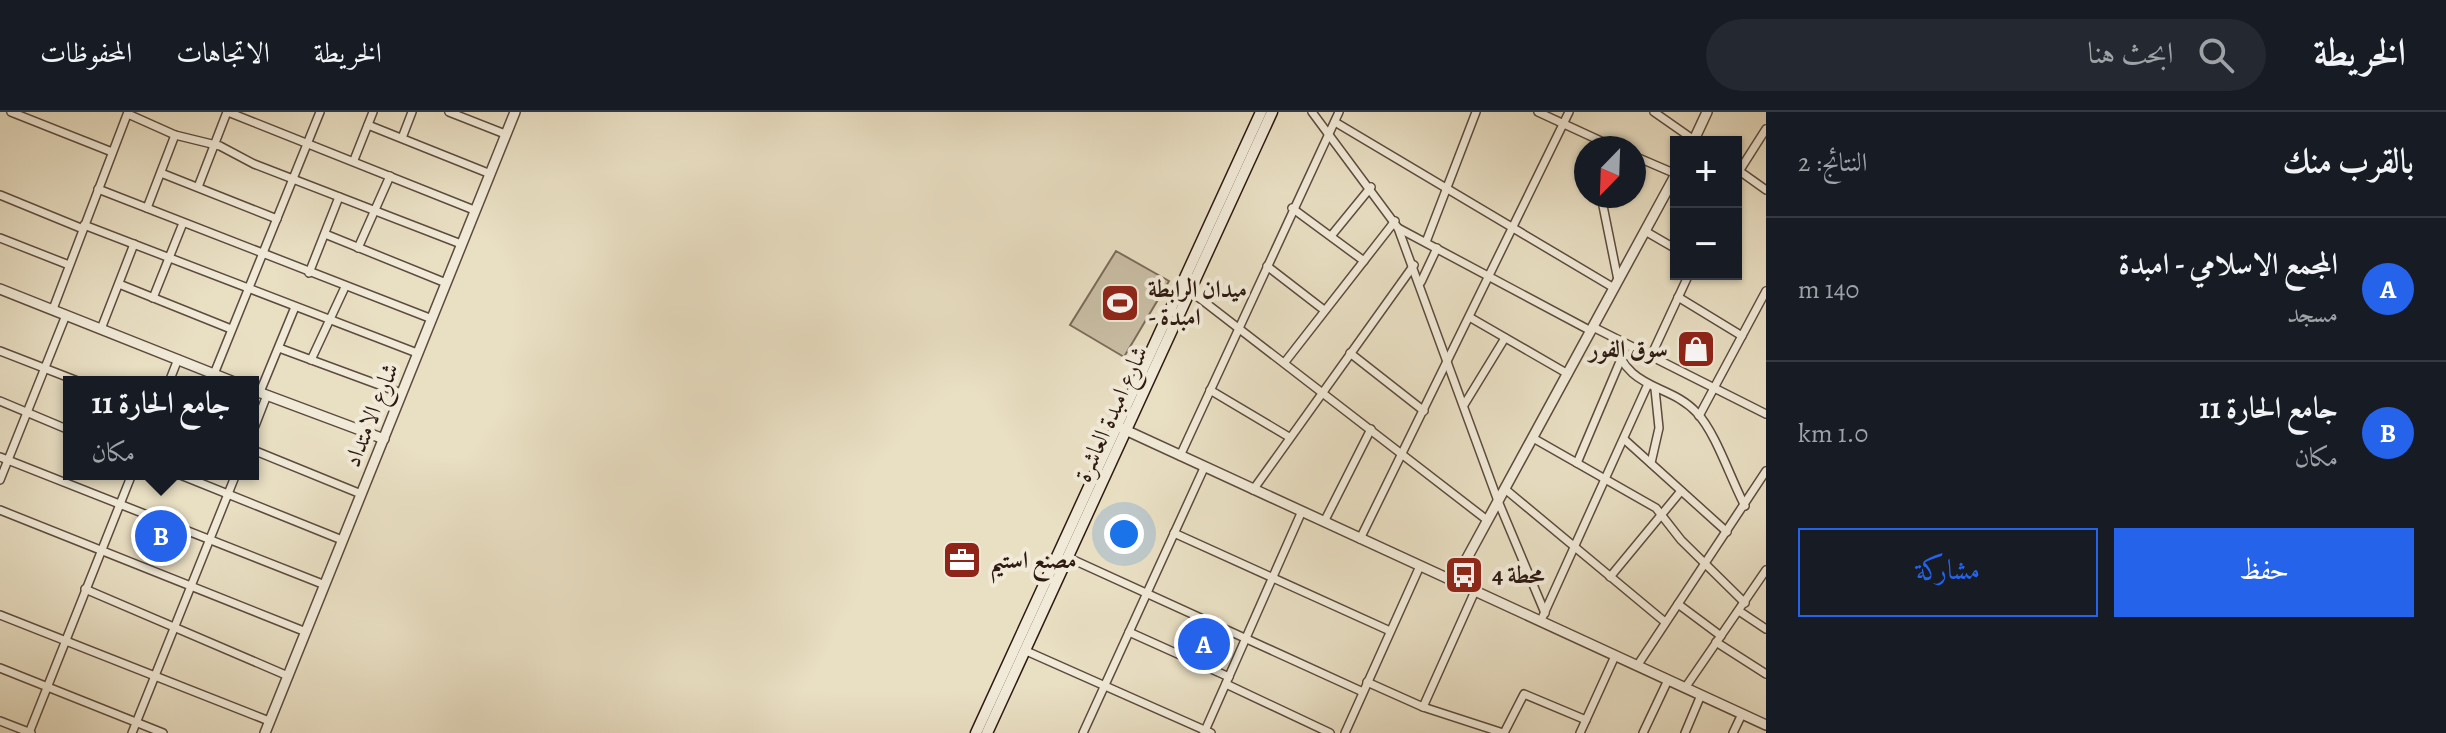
<!DOCTYPE html>
<html lang="ar">
<meta charset="utf-8">
<style>
:root{--surface:#171b24;--page:#242831;--text:#f1f3f6;--muted:#9ea1a6;--line:#363941;--accent:#2563eb}
body{margin:0;font-family:Alegreya,Amiri,serif;background:var(--page);color:var(--text);direction:rtl}
.controls{position:absolute;right:24px;top:24px;display:grid;overflow:hidden;border-radius:0px;box-shadow:0 2px 6px #0004}
.controls button{width:72px;height:72px;display:grid;place-items:center;padding:0;border:0;border-bottom:2px solid var(--line);background:var(--surface);color:var(--text);font:40px sans-serif}
.compass{position:absolute;left:1574px;top:24px;width:72px;height:72px;border-radius:50%;background:var(--surface);box-shadow:0 2px 6px #0004;rotate:203deg}
.you{position:absolute;left:1124px;top:422px;width:28px;height:28px;margin:-20px;border:6px solid #fff;border-radius:50%;background:#1a73e8;box-shadow:0 0 0 12px #1a73e833}
.badge{display:grid;place-items:center;width:52px;height:52px;border-radius:50%;background:var(--accent);color:#fff;font-size:26px;font-weight:700}
.pin{position:absolute;translate:-50% -50%;border:4px solid #fff;box-shadow:0 2px 8px #0006}
.popup{position:absolute;left:63px;top:264px;width:196px;height:104px;box-sizing:border-box;display:grid;place-content:center;border-radius:0px;background:var(--surface);filter:drop-shadow(0 2px 6px #0005);font-size:26px;white-space:nowrap;color:var(--muted)}
.popup b{font-size:30px;color:var(--text)}
.popup::after{content:'';position:absolute;left:50%;top:100%;margin-left:-16px;border:16px solid transparent;border-top-color:var(--surface)}
.list{margin:0;padding:0;list-style:none}
h2{display:flex;justify-content:space-between;align-items:center;height:104px;margin:0;padding:0 32px;font-size:34px}
h2 small{font-size:26px;font-weight:400;color:var(--muted)}
.list li{display:grid;grid-template-columns:52px 1fr auto;gap:24px;align-items:center;box-sizing:border-box;height:144px;padding:0 32px;border-top:2px solid var(--line)}
.list b{display:block;font-size:30px;white-space:nowrap}
.list p{margin:0;font-size:26px;white-space:nowrap;color:var(--muted)}
.list em{font-size:26px;font-style:normal;color:var(--muted)}
.actions{display:flex;gap:16px;padding:24px 32px}
.actions a{flex:1;padding:18px 0;border:2px solid var(--accent);border-radius:0px;text-align:center;font-size:28px;color:var(--accent)}
.actions .main{background:var(--accent);color:#fff}
.icon{flex:none;width:44px;height:44px;fill:none;stroke:currentColor;stroke-width:2;stroke-linecap:round;stroke-linejoin:round}
.map{position:relative;flex:none;width:1766px;height:621px;overflow:hidden;direction:ltr}
header{display:flex;align-items:center;gap:48px;box-sizing:border-box;height:112px;padding:0 40px;background:var(--surface);border-bottom:2px solid var(--line)}
header strong{font-size:38px}
nav{display:flex;gap:44px;margin-inline-start:auto;font-size:28px}
.search{width:560px;height:72px;background:var(--page);display:flex;align-items:center;gap:20px;box-sizing:border-box;padding:0 28px;border-radius:44px;color:var(--muted);font-size:30px}
main{display:flex}
aside{flex:1;background:var(--surface)}
.map>svg:first-child{display:block}
</style>
<header>
<strong>الخريطة</strong>
<div class="search"><svg class="icon" aria-label="search" viewBox="0 0 24 24"><circle cx="10" cy="10" r="6"/><path d="M15 15l6 6"/></svg>ابحث هنا</div>
<nav><a>الخريطة</a><a>الاتجاهات</a><a>المحفوظات</a></nav>
</header>
<main>
<aside>
<h2>بالقرب منك<small>النتائج: 2</small></h2>
<ul class="list">
<li><span class="badge">A</span><div><b>المجمع الاسلامي - امبدة</b><p>مسجد</p></div><em>140 m</em></li>
<li><span class="badge">B</span><div><b>جامع الحارة 11</b><p>مكان</p></div><em>1.0 km</em></li>
</ul>
<div class="actions"><a class="main">حفظ</a><a>مشاركة</a></div>
</aside>
<div class="map">
<svg width="1766" height="621" viewBox="0 0 1766 621">
<rect width="100%" height="100%" fill="#e9dfc3"/>
<filter id="stains"><feTurbulence type="fractalNoise" baseFrequency=".0025" numOctaves="4"/><feColorMatrix values="0 0 0 0 .2 0 0 0 0 .09 0 0 0 0 .02 0 0 0 .5 -.17"/></filter>
<radialGradient id="worn" r=".72"><stop offset=".6" stop-color="#630" stop-opacity="0"/><stop offset="1" stop-color="#630" stop-opacity=".3"/></radialGradient>
<polygon fill="#c9bea5" stroke="#7b6c5c" stroke-width="2" points="1116,139 1169,169 1124,245 1070,213"/>
<g fill="none" stroke-linecap="round" stroke-linejoin="round">
<g stroke="#5c4b3e" stroke-width="10">
<g id="minor">
<polyline points="11,0 112,40"/>
<polyline points="228,0 474,98"/>
<polyline points="449,0 505,22"/>
<polyline points="1312,0 1398,116 1498,389 1545,501"/>
<polyline points="1538,0 1616,36"/>
<polyline points="1654,0 1697,30"/>
<polyline points="128,2 175,23 220,34 254,52 461,132"/>
<polyline points="1335,10 1614,176"/>
<polyline points="368,13 488,61"/>
<polyline points="402,26 412,0"/>
<polyline points="1634,44 1676,62"/>
<polyline points="354,48 373,0"/>
<polyline points="1738,58 1766,78"/>
<polyline points="161,61 277,107"/>
<polyline points="1736,64 1766,17"/>
<polyline points="198,75 227,0"/>
<polyline points="98,77 432,207"/>
<polyline points="0,83 83,117"/>
<polyline points="1601,84 1618,168"/>
<polyline points="147,96 175,23"/>
<polyline points="1292,96 1364,149"/>
<polyline points="84,113 417,241"/>
<polyline points="1398,116 1591,219"/>
<polyline points="1645,119 1676,137"/>
<polyline points="325,122 446,171"/>
<polyline points="1331,124 1371,75"/>
<polyline points="0,126 69,153"/>
<polyline points="1426,130 1476,0"/>
<polyline points="358,136 390,64"/>
<polyline points="1267,154 1324,198"/>
<polyline points="309,161 339,85"/>
<polyline points="1421,170 1437,136"/>
<polyline points="119,172 231,217"/>
<polyline points="1189,178 1487,408"/>
<polyline points="1678,185 1742,224"/>
<polyline points="153,186 183,111"/>
<polyline points="53,197 128,0"/>
<polyline points="1471,206 1568,262"/>
<polyline points="1593,215 1766,302"/>
<polyline points="101,217 134,132"/>
<path d="M 1612,225 C 1627,281 1669,270 1697,301 C 1716,321 1731,368 1745,394"/>
<polyline points="279,236 401,281"/>
<polyline points="0,239 80,270"/>
<polyline points="1350,241 1424,299"/>
<polyline points="1651,244 1689,162"/>
<polyline points="311,248 345,175"/>
<polyline points="1285,250 1395,109"/>
<polyline points="214,262 320,0"/>
<polyline points="169,270 178,247"/>
<polyline points="1210,278 1289,325"/>
<polyline points="260,280 295,195"/>
<polyline points="0,289 69,318"/>
<polyline points="1464,293 1505,226"/>
<polyline points="1699,304 1766,179"/>
<polyline points="253,319 267,283"/>
<polyline points="1533,326 1656,396 1681,428 1745,491"/>
<polyline points="1625,328 1727,420"/>
<polyline points="253,338 361,382"/>
<polyline points="1180,344 1339,0"/>
<polyline points="0,345 325,473"/>
<polyline points="1577,351 1627,233"/>
<polyline points="1651,351 1659,316 1655,277"/>
<polyline points="178,362 342,428"/>
<polyline points="0,368 66,203"/>
<polyline points="1505,377 1665,510"/>
<polyline points="1253,378 1414,153"/>
<polyline points="0,398 306,520"/>
<polyline points="1324,410 1371,317"/>
<polyline points="1174,421 1390,519"/>
<polyline points="1360,427 1569,0"/>
<polyline points="1067,445 1363,580"/>
<polyline points="1610,465 1681,379"/>
<polyline points="85,477 288,564"/>
<polyline points="1678,492 1721,524"/>
<polyline points="1739,499 1766,517"/>
<polyline points="0,503 269,609"/>
<polyline points="1543,504 1648,272"/>
<polyline points="1129,520 1229,565"/>
<polyline points="1716,530 1766,562"/>
<polyline points="1024,538 1211,621"/>
<polyline points="1637,554 1766,359"/>
<polyline points="0,556 163,621"/>
<polyline points="1367,570 1423,595 1503,621"/>
<polyline points="1226,572 1330,621"/>
<polyline points="1685,576 1766,458"/>
<polyline points="1423,595 1475,479"/>
<polyline points="0,609 31,621"/>
<polyline points="29,621 132,362"/>
<polyline points="132,621 236,362"/>
<polyline points="1083,621 1204,356"/>
<polyline points="1204,621 1302,399"/>
<polyline points="1345,621 1420,454"/>
<polyline points="1504,621 1524,582 1586,608"/>
<polyline points="1580,621 1615,544"/>
<polyline points="1643,621 1668,568"/>
<polyline points="1685,621 1701,583"/>
<polyline points="1733,621 1742,602"/>
</g>
</g>
<g stroke="#5c4b3e" stroke-width="12">
<g id="tertiary">
<polyline points="1693,30 1707,0"/>
<polyline points="0,177 234,270"/>
<polyline points="253,278 384,327"/>
<polyline points="1121,316 1766,613"/>
<polyline points="1454,470 1676,62"/>
<polyline points="265,621 515,0"/>
</g>
</g>
<g stroke="#2d1a12" stroke-width="13">
<g id="secondary">
<polyline points="976,621 1261,0"/>
<polyline points="987,621 1272,0"/>
</g>
</g>
<use href="#minor" stroke="#f1ead8" stroke-width="7"/>
<use href="#tertiary" stroke="#f1ead8" stroke-width="9"/>
<use href="#secondary" stroke="#f1ead8" stroke-width="10"/>
</g>
<defs>
<g id="stadium-square" transform="scale(2)"><rect x="-9" y="-9" width="18" height="18" rx="4" fill="#8f2418" stroke="#f1ead8"/><path d="M0-5a6.5 5 0 1 0 0 10a6.5 5 0 1 0 0-10ZM-3.5-1.8h7v3.6h-7Z" fill="#fff"/></g>
<g id="shop-square" transform="scale(2)"><rect x="-9" y="-9" width="18" height="18" rx="4" fill="#8f2418" stroke="#f1ead8"/><path d="M-5-2.5h2.3a2.7 3.5 0 0 1 5.4 0H5L5.5 6h-11ZM-1.5-2.5h3a1.5 2.3 0 0 0-3 0Z" fill="#fff"/></g>
<g id="office-square" transform="scale(2)"><rect x="-9" y="-9" width="18" height="18" rx="4" fill="#8f2418" stroke="#f1ead8"/><path d="M-6-3h4V-5.5h4V-3h4V5H-6ZM-1-4.5V-3h2v-1.5ZM-6 0V1H6V0Z" fill="#fff"/></g>
<g id="bus-square" transform="scale(2)"><rect x="-9" y="-9" width="18" height="18" rx="4" fill="#8f2418" stroke="#f1ead8"/><path d="M-5-6H5V4H4V6H2V4H-2V6H-4V4H-5ZM-3.5-4V0h7V-4ZM-3.5 1.2v1.5H-2V1.2ZM2 1.2v1.5H3.5V1.2Z" fill="#fff"/></g>
</defs>
<g fill-rule="evenodd">
<use href="#stadium-square" x="1120" y="191"/>
<use href="#shop-square" x="1696" y="237"/>
<use href="#office-square" x="962" y="448"/>
<use href="#bus-square" x="1464" y="463"/>
</g>
<g text-anchor="middle" dominant-baseline="central" stroke-width="8" stroke-linejoin="round" paint-order="stroke">
<g font-size="24" font-weight="bold" fill="#2d1a12" stroke="#f1ead8" text-anchor="start">
<text x="1148" y="177">ميدان الرابطة<tspan x="1148" dy="28">- امبدة</tspan></text>
<text x="1668" y="237" text-anchor="end">سوق الفور</text>
<text x="990" y="448">مصنع استيم</text>
<text x="1492" y="463">محطة 4</text>
</g>
<g font-size="24" fill="#2d1a12" stroke="#f1ead8">
<text transform="translate(1111 302) rotate(-66)">شارع امبدة العاشرة</text>
<text transform="translate(371 303) rotate(-68)">شارع الامتداد</text>
</g>
</g>
<rect width="100%" height="100%" filter="url(#stains)"/>
<rect width="100%" height="100%" fill="url(#worn)"/>
</svg>
<div class="controls">
<button>+</button>
<button>−</button>
</div>
<svg class="compass" viewBox="-18 -18 36 36"><path d="M0-13l5 13h-10z" fill="#e53935"/><path d="M0 13l5-13h-10z" fill="#9ea1a6"/></svg>
<div class="you"></div>
<div class="pin badge" style="left:1204px;top:532px">A</div>
<div class="pin badge" style="left:161px;top:424px">B</div>
<div class="popup"><b>جامع الحارة 11</b>مكان</div>
</div>
</main>
